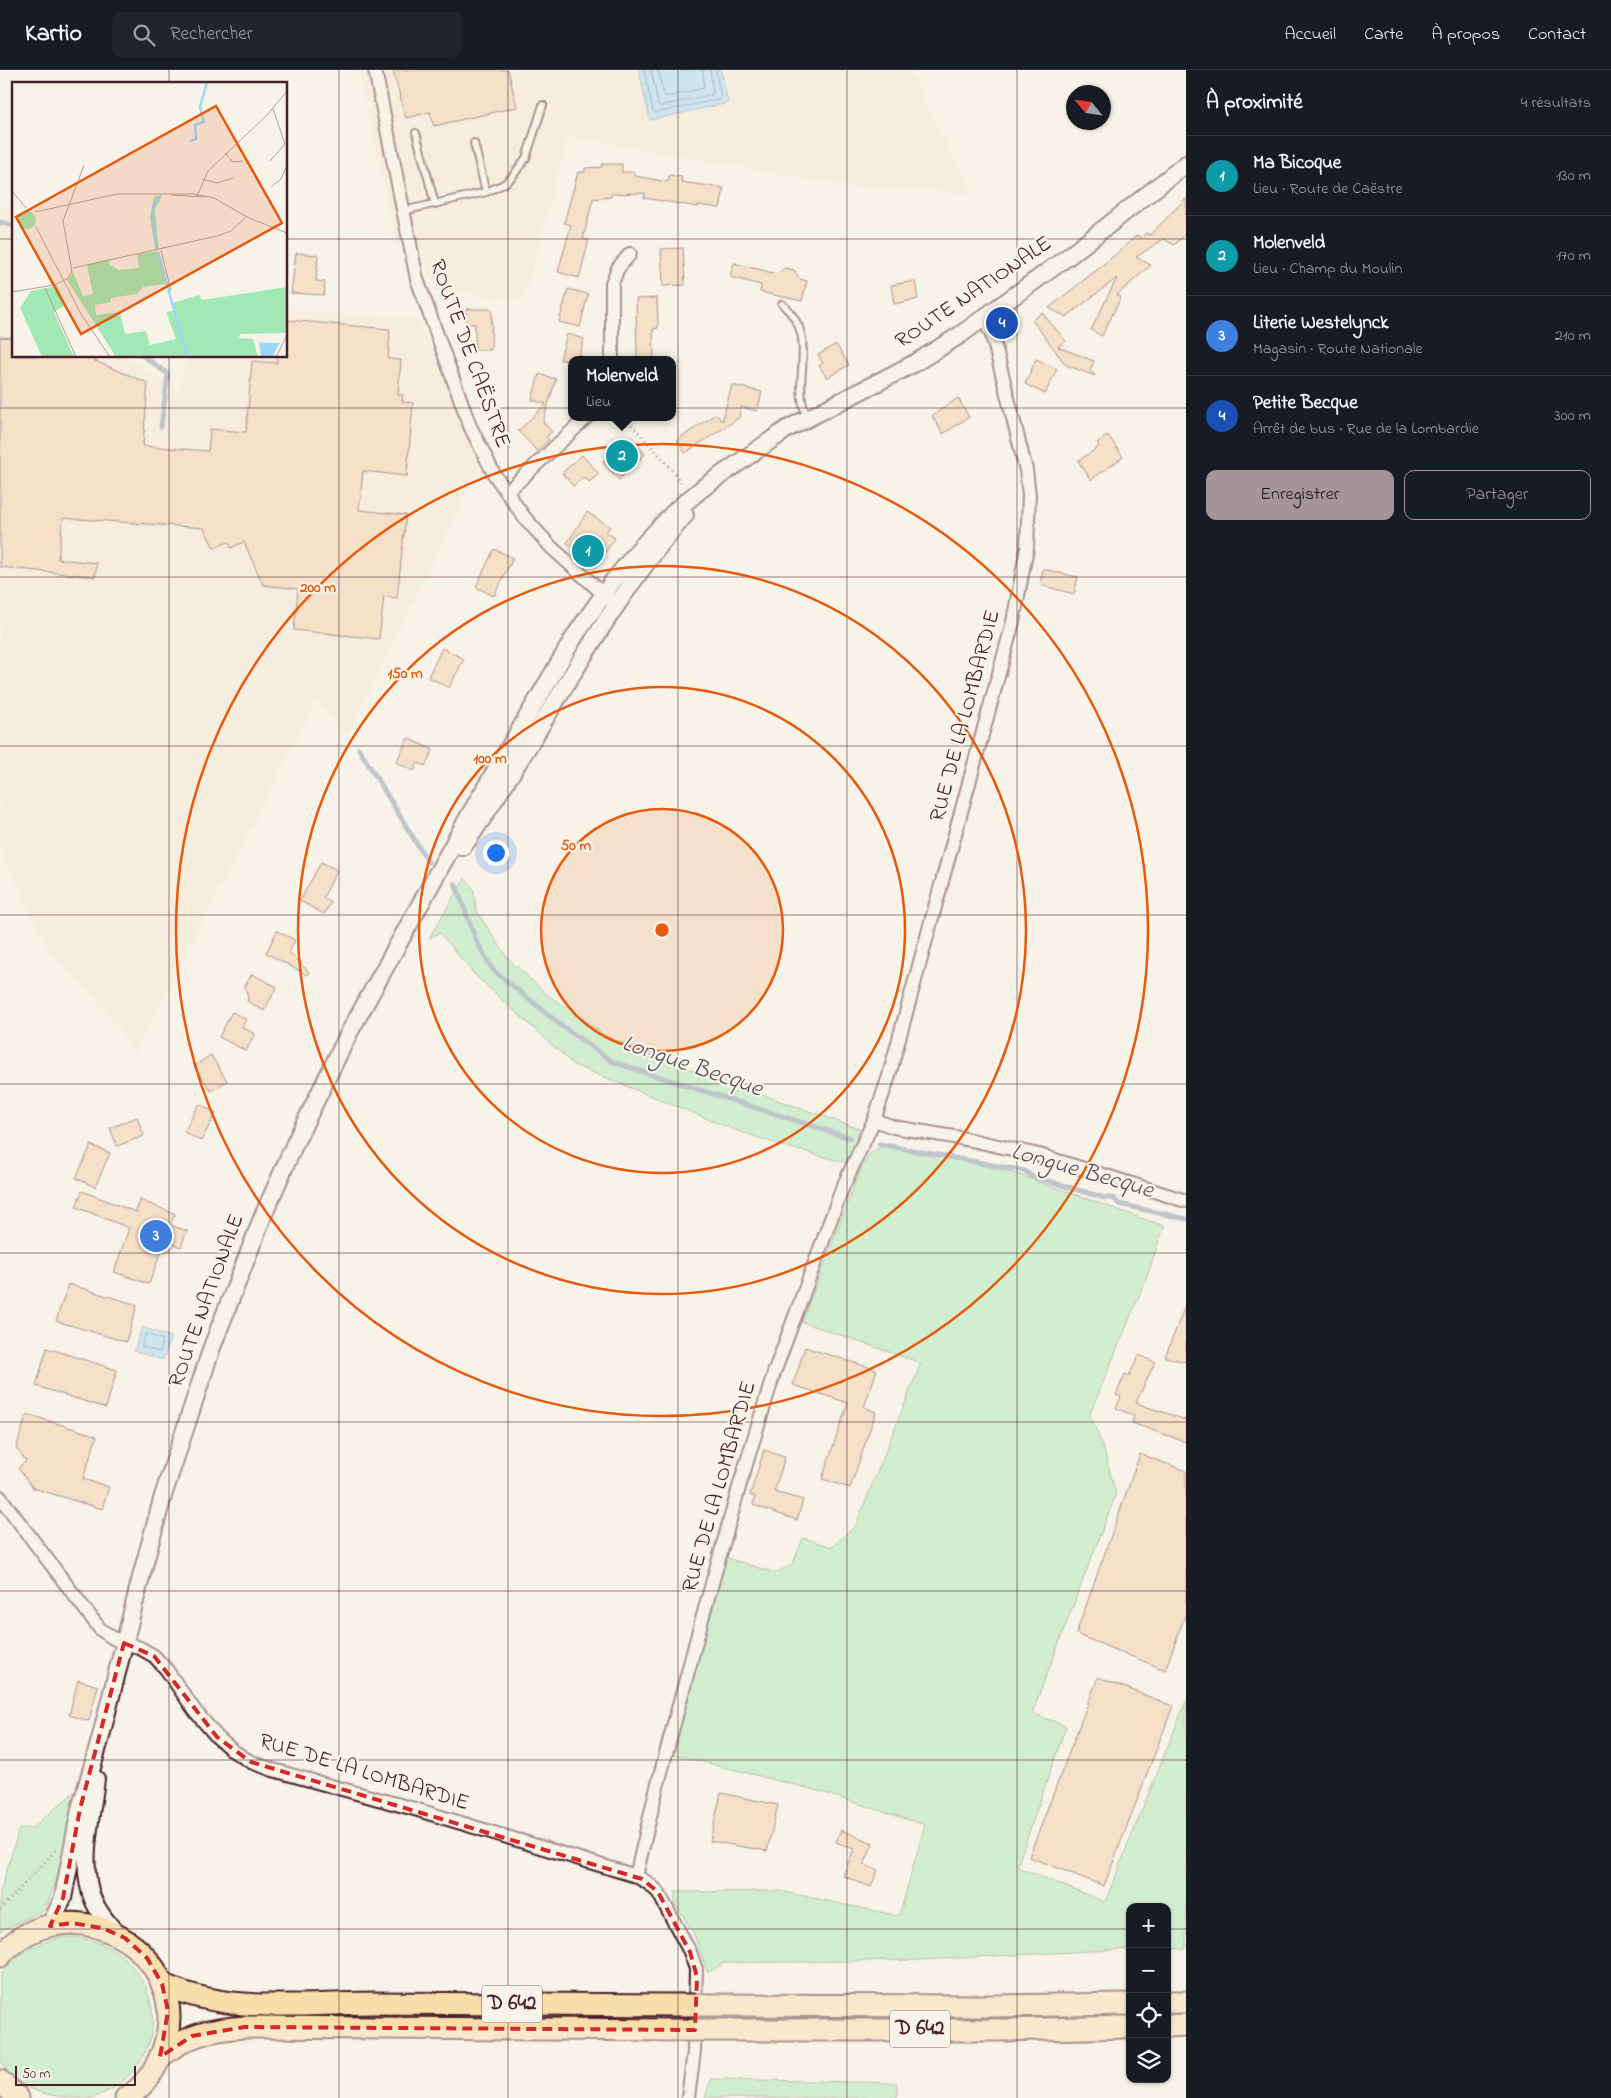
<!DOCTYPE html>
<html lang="fr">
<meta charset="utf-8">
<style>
:root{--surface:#171b24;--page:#20242c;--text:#f1f3f6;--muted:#9ea1a6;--line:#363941;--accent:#a6949b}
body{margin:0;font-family:"Indie Flower",sans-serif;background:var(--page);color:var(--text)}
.controls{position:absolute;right:15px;bottom:15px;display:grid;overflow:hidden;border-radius:10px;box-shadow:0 1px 4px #0004}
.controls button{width:45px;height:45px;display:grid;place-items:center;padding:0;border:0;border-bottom:1px solid var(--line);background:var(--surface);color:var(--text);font:25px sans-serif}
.compass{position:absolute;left:1066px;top:15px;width:45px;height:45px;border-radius:50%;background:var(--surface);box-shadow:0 1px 4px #0004;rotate:299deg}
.scale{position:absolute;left:15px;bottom:12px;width:121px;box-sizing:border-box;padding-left:5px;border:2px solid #4a1f2b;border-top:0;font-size:14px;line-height:18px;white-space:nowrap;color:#4a1f2b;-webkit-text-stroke:4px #f7f3e8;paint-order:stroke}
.you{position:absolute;left:495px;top:782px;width:18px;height:18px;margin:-12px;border:4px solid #fff;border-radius:50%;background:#1a73e8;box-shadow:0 0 0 8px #1a73e833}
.badge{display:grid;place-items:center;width:32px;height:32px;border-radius:50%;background:var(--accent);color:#fff;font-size:16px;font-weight:700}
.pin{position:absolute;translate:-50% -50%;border:2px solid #fff;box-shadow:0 1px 5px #0006}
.popup{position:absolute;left:568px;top:286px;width:108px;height:65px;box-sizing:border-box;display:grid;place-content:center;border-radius:10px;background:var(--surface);filter:drop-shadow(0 1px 4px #0005);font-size:16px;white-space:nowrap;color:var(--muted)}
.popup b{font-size:19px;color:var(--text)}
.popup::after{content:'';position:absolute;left:50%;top:100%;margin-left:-10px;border:10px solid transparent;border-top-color:var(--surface)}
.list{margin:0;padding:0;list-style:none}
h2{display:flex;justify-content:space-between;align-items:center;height:65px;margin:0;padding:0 20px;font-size:21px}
h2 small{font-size:16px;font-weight:400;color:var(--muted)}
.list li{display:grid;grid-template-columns:32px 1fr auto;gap:15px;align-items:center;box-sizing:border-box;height:80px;padding:0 20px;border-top:1px solid var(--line)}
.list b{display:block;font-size:19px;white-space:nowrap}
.list p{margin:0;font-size:16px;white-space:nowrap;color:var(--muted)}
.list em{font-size:16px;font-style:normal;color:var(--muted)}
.actions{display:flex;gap:10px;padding:15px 20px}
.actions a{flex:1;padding:11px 0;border:1px solid var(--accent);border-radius:10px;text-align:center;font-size:18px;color:var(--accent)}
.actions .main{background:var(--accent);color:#111}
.icon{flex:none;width:28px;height:28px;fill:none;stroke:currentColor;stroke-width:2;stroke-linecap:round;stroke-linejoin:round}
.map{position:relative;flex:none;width:1186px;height:2028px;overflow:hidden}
header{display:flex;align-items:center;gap:30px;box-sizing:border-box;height:70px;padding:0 25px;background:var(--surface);border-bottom:1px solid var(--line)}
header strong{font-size:24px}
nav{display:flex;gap:28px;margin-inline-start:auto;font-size:18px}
.search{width:350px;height:45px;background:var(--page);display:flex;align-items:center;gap:12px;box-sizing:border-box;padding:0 18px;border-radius:10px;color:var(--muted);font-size:19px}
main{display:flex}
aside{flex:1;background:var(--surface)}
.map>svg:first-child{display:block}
</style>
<header>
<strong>Kartio</strong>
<div class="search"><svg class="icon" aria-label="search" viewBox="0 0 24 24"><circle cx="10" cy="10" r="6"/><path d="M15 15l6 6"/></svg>Rechercher</div>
<nav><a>Accueil</a><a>Carte</a><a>À propos</a><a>Contact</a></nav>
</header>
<main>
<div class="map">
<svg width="1186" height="2028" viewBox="0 0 1186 2028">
<rect width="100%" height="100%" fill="#f7f3e8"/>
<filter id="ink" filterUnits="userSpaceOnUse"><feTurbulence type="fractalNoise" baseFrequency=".02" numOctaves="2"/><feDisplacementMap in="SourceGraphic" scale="10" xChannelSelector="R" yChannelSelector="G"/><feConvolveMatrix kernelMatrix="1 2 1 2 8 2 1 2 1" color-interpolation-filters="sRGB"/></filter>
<g filter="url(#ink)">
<g fill="#f6e6d3">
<polygon points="358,0 909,0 972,123 847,116 568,66 524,229 435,221 416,169 397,176"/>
<polygon points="0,135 14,138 14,286 124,286 179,319 186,286 286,286 286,240 419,250 480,395 347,667 317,630 134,984 120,959 87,919 47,877 0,779"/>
</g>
<g fill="#a2e8b4" stroke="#768470">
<polygon points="465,808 474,820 476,840 506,886 544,922 604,965 663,990 860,1059 847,1093 787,1077 735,1060 574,995 475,905 440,863 429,868"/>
<path d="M 890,1074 L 1011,1102 L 1164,1156 L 1148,1204 L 1090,1344 L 1105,1384 L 1116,1424 L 1032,1643 L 1066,1656 L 1017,1797 L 1105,1832 L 1186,1631 L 1186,1879 L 1167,1879 L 1167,1837 L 1130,1837 L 1130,1879 L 921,1890 L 724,1893 L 708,1903 L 693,1862 L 675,1834 L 675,1822 L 780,1821 L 899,1846 L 925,1755 L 815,1720 L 671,1684 L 724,1487 L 775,1503 L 793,1494 L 803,1468 L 832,1477 L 856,1455 L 921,1293 L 802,1252 L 861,1098 C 870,1083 873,1078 890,1074 Z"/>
<polygon points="78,1719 57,1808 45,1840 0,1861 0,1823 19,1759 32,1758"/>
<path d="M 65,1867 C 143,1866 184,1958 123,2011 C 114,2019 101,2026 90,2028 C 58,2028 16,2024 1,1991 C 0,1983 0,1960 0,1950 C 0,1939 0,1918 0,1908 C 6,1886 44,1870 65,1867 Z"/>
<polygon points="711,2009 897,2013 897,2028 705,2028"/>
</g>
<g fill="#9ad8fb" stroke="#7a8ea8">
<polygon points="639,0 721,0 728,33 650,50"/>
<polygon points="142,1257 171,1267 163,1290 134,1281"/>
</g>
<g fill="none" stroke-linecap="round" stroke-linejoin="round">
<g stroke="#6a697e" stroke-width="1">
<polyline points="644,0 653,41 655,43 721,29 716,0"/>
<polyline points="651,0 658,34 660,36 713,24 710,0"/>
<polyline points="658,0 664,25 666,27 704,18 703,0"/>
<polygon points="146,1264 163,1270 160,1282 142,1277"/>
</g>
<g stroke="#7a8ea8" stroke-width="5">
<polyline points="0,152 14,156"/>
<polyline points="143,286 168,304 161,357"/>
<polyline points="359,679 428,792"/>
<polyline points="455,813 476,870 493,900 562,956 613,992 850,1068"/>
<polyline points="879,1074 1025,1101 1031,1106 1105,1128 1113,1128 1119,1134 1186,1149"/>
</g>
</g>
<g fill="#f3c9a2" stroke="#4a1f2b">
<polygon points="393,0 508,0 517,37 434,56 430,42 406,48"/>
<polygon points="602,94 622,94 622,102 634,102 635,106 668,112 669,105 682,107 681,112 724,118 720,138 698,135 698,137 644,128 645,123 611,124 611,127 593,129 583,169 589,170 579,208 558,202 571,155 564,153 578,102 585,102 585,98 602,97"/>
<polygon points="1186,128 1186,164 1174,175 1164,169 1136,187 1151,195 1117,225 1121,227 1102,266 1091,260 1117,208 1066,247 1049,238 1115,185 1137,165 1141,168 1146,163 1150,165"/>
<polygon points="683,178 685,215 663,216 661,179"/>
<polygon points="296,183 318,185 316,211 325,212 324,225 291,223"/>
<polygon points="734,193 777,204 785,198 794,200 800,209 807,211 802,231 760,222 761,215 730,207"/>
<polygon points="915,211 918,229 894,234 891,215"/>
<polygon points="568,219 588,224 580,257 559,252"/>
<polygon points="657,228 658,258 653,259 654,290 637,290 636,229"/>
<polygon points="466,239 492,239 491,280 475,280 475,254 466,254"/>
<polygon points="1042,243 1066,271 1058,277 1094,291 1090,300 1095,306 1066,295 1032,250"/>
<polygon points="286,250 390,259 388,289 401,290 398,325 403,325 402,332 413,333 407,406 363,401 359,440 406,445 397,528 384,526 379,569 294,560 298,519 263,515 244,472 231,478 229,472 214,478 204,458 63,448 58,489 97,493 95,507 0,497 0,267 14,268 14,286 83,286 148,313 143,376 208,381 210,359 246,362 252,291 277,293 277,286 286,286"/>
<polygon points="567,264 584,269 578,290 560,290"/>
<polygon points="836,274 849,295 827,308 819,296 823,293 818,285"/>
<polygon points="1036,289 1057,299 1045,324 1025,314"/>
<polygon points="539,304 556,309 543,352 552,362 546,367 549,370 537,381 518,361 546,334 532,330"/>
<polygon points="732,315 762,322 757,341 741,337 739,348 685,383 677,370 716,344 722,351"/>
<polygon points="958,328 969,347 943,364 932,346"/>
<polygon points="1108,365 1123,387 1091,410 1078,391 1099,377 1097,373"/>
<polygon points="630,367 645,384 619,410 603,392"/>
<polygon points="582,385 599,404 589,412 584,407 573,416 562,403"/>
<polygon points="587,442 610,457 606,462 615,468 595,497 573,483 576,480 567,473"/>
<polygon points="494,479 513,488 494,526 476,517"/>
<polygon points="1043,499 1078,507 1074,524 1040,515"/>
<polygon points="442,578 464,589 449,618 428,607"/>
<polygon points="408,668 433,680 425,696 418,693 414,701 396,692"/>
<polygon points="321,792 337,800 323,828 331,832 324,844 300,831"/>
<polygon points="277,861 295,870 289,882 309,902 307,905 266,883"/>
<polygon points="252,904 277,917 264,941 247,931 248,928 245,916"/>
<polygon points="232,942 246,949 242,957 255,964 246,981 219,967"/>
<polygon points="211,985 227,1011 211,1021 194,996"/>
<polygon points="199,1034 216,1043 201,1071 184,1062"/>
<polygon points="137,1047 144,1066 117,1076 110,1058"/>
<polygon points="91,1075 110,1083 95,1117 76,1108"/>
<polygon points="82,1121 136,1142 140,1130 175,1144 170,1155 187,1161 181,1177 165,1171 149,1214 114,1202 129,1158 76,1137"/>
<polygon points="68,1214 137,1235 126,1272 56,1251"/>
<polygon points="1185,1236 1186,1236 1186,1292 1165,1287"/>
<polygon points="805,1277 877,1300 864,1337 876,1342 850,1418 822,1409 848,1333 793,1315"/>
<polygon points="47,1278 117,1300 106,1338 36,1316"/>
<polygon points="1139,1285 1155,1292 1136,1333 1186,1350 1186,1372 1132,1353 1134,1346 1116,1338 1121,1327 1116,1325 1125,1304 1129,1306"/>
<polygon points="27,1344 97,1366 83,1409 109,1417 102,1439 33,1418 18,1398 26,1391 16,1378"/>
<polygon points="764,1380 785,1387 774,1422 803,1430 797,1450 753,1435 755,1427 750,1425"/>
<polygon points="1140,1384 1186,1401 1186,1543 1165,1600 1076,1564"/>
<polygon points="1098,1607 1173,1636 1104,1816 1029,1787"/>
<polygon points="78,1610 98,1616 89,1651 69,1645"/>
<polygon points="721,1723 778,1735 767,1781 710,1771"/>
<polygon points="841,1760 873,1773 864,1795 878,1800 871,1817 843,1806 854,1779 836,1772"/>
</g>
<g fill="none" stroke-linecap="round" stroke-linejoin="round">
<g stroke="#4a1f2b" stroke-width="10">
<g id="service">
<polyline points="416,63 435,134"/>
<polyline points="474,73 486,122"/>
<polyline points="403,141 486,122 504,114 512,107 526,88 543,35"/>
<path d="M 782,234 C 822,269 789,307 807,347"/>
</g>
</g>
<g stroke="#4a1f2b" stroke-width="16">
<g id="minor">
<polyline points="375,0 417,209 470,356 494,404 524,447 551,477 610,530"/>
<polyline points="612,290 612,213 618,198 630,184"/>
<polyline points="507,422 587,347"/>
<polyline points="874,1050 894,1057 966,1069 1039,1085 1186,1131"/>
<polyline points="0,1427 100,1559 113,1568 140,1578 154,1586 166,1599 195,1641 217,1667 233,1681 251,1692 273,1700 418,1740 636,1806 648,1813 658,1822 690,1882 696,1899 694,1981 688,2028"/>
<polyline points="636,1806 656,1721 702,1549 740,1414 774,1303 842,1119 874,1050 888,1009 1013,552 1027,478 1029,425 1026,400 995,276 991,263 983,248"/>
</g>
</g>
<g stroke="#4a1f2b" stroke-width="20">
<g id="tertiary">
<path d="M 463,777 C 540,668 597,546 685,445"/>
<path d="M 96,1709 C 92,1746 78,1797 94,1832 C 99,1843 108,1853 116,1863"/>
<polyline points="50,1856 63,1828 80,1739 100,1670 142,1503 163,1426 212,1277 263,1146 296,1071 349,963 470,744 576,564 613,511 641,477 676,440 704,417 787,359 915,293 960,265 1069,186 1186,94"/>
</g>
</g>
<g stroke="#4a1f2b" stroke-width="25">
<g id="trunk">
<path d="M 0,1886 C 68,1808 198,1882 163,1980 C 156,1999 144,2017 126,2028"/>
<path d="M 162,1914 C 230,1945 302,1933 374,1933 C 475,1934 576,1934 677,1935"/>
<polyline points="1167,1932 1186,1932"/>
<polyline points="710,1935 998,1936 1130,1934"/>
<polyline points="1167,1956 1186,1955"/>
<polyline points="710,1960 1004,1960 1130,1957"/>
<path d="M 160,1987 C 186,1965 212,1959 245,1957 L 677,1960"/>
<polyline points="0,2011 18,2028"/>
</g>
</g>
<g stroke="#4a1f2b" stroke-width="3" stroke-dasharray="1 4" stroke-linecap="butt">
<polyline points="625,347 674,402 682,415"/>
<polyline points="0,1840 56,1780"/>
</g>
<use href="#service" stroke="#f7f3e8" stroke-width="6"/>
<use href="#minor" stroke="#f7f3e8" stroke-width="12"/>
<use href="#tertiary" stroke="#f7f3e8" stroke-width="16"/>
<use href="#trunk" stroke="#f8deab" stroke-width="21"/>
<g stroke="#4a1f2b" stroke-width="25" stroke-linecap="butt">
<g id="trunk-bridge">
<polyline points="677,1935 710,1935"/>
<polyline points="677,1960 710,1960"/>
</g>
</g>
<use href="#trunk-bridge" stroke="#f8deab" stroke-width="21"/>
</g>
</g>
<path d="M0 0H1186V2028H0ZM 124,1573 L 154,1586 L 217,1667 L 251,1692 L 642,1809 L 658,1822 L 690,1882 L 697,1907 L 695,1960 L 245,1957 L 192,1966 L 160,1987 L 168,1941 L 162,1914 L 147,1888 L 125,1868 L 102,1858 L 72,1853 L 50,1856 L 63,1828 L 80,1739 Z" fill="#f7f3e8" fill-opacity=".55" fill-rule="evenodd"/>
<path fill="none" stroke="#d62828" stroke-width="4" stroke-dasharray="10 6" stroke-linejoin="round" d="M 124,1573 L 154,1586 L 217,1667 L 251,1692 L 642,1809 L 658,1822 L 690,1882 L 697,1907 L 695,1960 L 245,1957 L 192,1966 L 160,1987 L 168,1941 L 162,1914 L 147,1888 L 125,1868 L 102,1858 L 72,1853 L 50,1856 L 63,1828 L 80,1739 Z"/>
<path fill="none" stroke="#4a1f2b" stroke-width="1" stroke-opacity="0.55" d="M 169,0 L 169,14M 339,0 L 339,2028M 508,0 L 508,2028M 678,0 L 678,2028M 847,0 L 847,2028M 1017,0 L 1017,2028M 0,169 L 14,169M 286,169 L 1186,169M 169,286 L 169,2028M 0,338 L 1186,338M 0,507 L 1186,507M 0,676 L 1186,676M 0,845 L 1186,845M 0,1014 L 1186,1014M 0,1183 L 1186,1183M 0,1352 L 1186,1352M 0,1521 L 1186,1521M 0,1690 L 1186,1690M 0,1859 L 1130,1859M 1167,1859 L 1186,1859"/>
<circle cx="662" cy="860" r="121" fill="#e8590c" fill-opacity=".12"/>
<g fill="none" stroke="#e8590c" stroke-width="2.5">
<circle cx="662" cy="860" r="121"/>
<circle cx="662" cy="860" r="243"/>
<circle cx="662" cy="860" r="364"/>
<circle cx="662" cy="860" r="486"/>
</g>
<g text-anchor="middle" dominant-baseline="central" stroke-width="4.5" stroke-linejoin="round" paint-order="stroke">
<g fill="#f7f3e8" stroke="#7e5f64" stroke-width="1">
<rect x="482" y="1915.5" width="60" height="37" rx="4"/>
<rect x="890" y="1940.5" width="60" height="37" rx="4"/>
</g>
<g font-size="21" font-weight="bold" fill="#4a1f2b">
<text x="512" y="1934">D 642</text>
<text x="920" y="1959">D 642</text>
</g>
<g font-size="22" fill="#4a1f2b" stroke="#f7f3e8">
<text transform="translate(974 223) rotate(-34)">ROUTE NATIONALE</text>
<text transform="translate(469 284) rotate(70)">ROUTE DE CAËSTRE</text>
<text transform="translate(966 646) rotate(-75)">RUE DE LA LOMBARDIE</text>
<text transform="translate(207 1231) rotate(-70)">ROUTE NATIONALE</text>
<text transform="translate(720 1417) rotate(-74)">RUE DE LA LOMBARDIE</text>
<text transform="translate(364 1703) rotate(17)">RUE DE LA LOMBARDIE</text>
</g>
<g font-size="24" font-style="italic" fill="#5e4d5f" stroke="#f7f3e8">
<text transform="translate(692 997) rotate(19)">Longue Becque</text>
<text transform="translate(1082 1102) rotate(16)">Longue Becque</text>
</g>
</g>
<g transform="translate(12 12)">
<rect width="275" height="275" fill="#f7f3e8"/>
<path d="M 142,114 L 150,114 L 143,128 L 147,167 L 143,167 L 138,135 ZM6 138a9 9 0 1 1 18 0a9 9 0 1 1-18 0ZM 145,169 L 154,202 L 131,205 L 125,212 L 99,216 L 99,220 L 83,223 L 84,233 L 108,230 L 113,252 L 134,249 L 138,263 L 164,257 L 154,230 L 162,229 L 160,221 L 187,213 L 190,218 L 275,205 L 275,251 L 228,252 L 227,256 L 241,257 L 246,275 L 104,275 L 55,198 L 61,190 L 71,214 L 81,212 L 75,183 L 97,177 L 98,183 L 107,188 L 127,186 L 125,172 ZM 45,204 L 54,223 L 42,230 L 62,275 L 30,275 L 8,226 L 19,209 Z" fill="#a2e8b4"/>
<path d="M 247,260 L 253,261 L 268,261 L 260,275 L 249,275 Z" fill="#9ad8fb"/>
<path fill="none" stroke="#9ad8fb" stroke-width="2.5" d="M 178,59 L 184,57 L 183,43 L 192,40 L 188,25 L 195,0M 145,166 L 140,139 L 142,122 L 149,113M 146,170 L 175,275"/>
<path fill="none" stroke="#b29e9c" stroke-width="1" d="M 213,71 L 221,80 L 231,79M 258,79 L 273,62 L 261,27M 190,97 L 205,101 L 221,96M 259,105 L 269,97 L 275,83M 0,109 L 14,126M 159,113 L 193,115M 185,114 L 196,89 L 255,33 L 275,9M 23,130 L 105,112 L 182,112 L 202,116 L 235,135 L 275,151M 24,145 L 69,232 L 98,275M 149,168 L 159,209M 61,186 L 205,154 L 219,149 L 234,135M 33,206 L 64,275M 0,210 L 42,203 L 55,197 L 60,189 L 51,139 L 72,83M 264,275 L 275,253"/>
<path fill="#e8590c" fill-opacity="0.15" stroke="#e8590c" stroke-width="2.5" d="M 204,24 L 270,141 L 69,252 L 4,135 Z"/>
<rect width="275" height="275" fill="none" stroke="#4a1f2b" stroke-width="2.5"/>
</g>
<circle cx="662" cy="860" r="8" fill="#e8590c" stroke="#f7f3e8" stroke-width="2.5"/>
<g font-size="15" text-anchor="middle" font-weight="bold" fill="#e8590c" stroke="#f7f3e8" stroke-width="4.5" stroke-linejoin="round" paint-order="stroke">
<text x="318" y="522">200 m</text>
<text x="405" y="608">150 m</text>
<text x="490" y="693">100 m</text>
<text x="576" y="780">50 m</text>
</g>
</svg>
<div class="controls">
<button>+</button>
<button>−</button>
<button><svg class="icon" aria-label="locate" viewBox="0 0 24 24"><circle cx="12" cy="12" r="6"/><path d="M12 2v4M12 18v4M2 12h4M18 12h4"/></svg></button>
<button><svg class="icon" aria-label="layers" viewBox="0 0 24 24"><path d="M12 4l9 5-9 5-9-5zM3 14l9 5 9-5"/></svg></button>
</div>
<svg class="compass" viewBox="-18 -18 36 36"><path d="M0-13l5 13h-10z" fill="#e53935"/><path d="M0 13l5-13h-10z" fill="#9ea1a6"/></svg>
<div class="scale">50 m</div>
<div class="you"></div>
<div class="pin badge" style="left:588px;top:481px;background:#0f9aa8">1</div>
<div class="pin badge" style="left:622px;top:386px;background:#0f9aa8">2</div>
<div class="popup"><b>Molenveld</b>Lieu</div>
<div class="pin badge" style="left:156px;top:1166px;background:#3f7fe0">3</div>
<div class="pin badge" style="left:1002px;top:253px;background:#1a4fb4">4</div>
</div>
<aside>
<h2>À proximité<small>4 résultats</small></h2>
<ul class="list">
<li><span class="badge" style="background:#0f9aa8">1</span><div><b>Ma Bicoque</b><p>Lieu · Route de Caëstre</p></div><em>130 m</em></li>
<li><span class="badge" style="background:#0f9aa8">2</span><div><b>Molenveld</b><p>Lieu · Champ du Moulin</p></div><em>170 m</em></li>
<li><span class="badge" style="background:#3f7fe0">3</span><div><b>Literie Westelynck</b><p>Magasin · Route Nationale</p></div><em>210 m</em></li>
<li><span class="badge" style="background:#1a4fb4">4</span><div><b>Petite Becque</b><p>Arrêt de bus · Rue de la Lombardie</p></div><em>300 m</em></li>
</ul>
<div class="actions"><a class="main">Enregistrer</a><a>Partager</a></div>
</aside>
</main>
